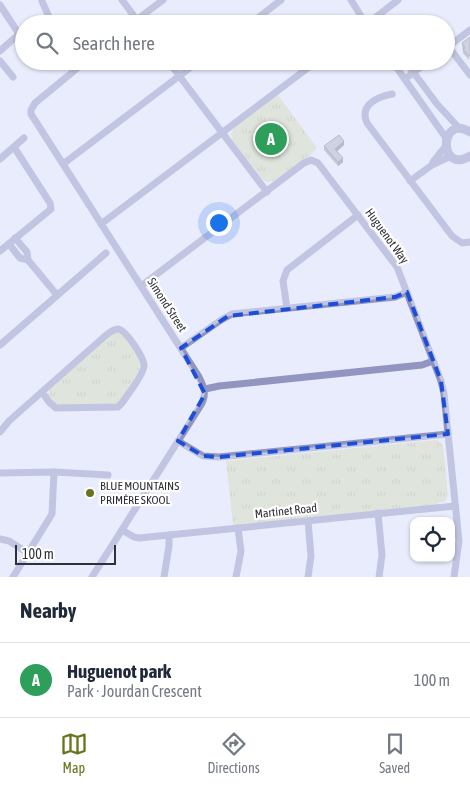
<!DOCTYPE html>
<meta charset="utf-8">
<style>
:root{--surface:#fff;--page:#f2f2f3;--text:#1f2937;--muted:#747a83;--line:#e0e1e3;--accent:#6a731d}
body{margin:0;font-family:"Asap Condensed",sans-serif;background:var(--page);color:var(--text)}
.controls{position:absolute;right:15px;bottom:15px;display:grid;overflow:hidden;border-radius:10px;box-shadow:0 1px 4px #0004}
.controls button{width:45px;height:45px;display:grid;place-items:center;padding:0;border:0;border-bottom:1px solid var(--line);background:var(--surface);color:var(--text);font:25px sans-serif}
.scale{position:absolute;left:15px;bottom:12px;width:101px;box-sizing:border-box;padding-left:5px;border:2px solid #303137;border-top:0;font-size:14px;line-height:18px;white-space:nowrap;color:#303137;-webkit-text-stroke:4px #fff;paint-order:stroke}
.you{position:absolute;left:218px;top:222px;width:18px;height:18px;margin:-12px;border:4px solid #fff;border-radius:50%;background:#1a73e8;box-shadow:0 0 0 8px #1a73e833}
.badge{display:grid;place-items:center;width:32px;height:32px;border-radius:50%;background:var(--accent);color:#fff;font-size:16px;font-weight:700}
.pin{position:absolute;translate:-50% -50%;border:2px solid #fff;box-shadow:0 1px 5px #0006}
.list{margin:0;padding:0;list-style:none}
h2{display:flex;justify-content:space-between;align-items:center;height:65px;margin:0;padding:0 20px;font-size:21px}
h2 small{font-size:16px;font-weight:400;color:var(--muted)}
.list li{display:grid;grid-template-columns:32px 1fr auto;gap:15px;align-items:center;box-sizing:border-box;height:75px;padding:0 20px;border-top:1px solid var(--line)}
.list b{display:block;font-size:19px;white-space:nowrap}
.list p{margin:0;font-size:16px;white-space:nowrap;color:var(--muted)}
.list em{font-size:16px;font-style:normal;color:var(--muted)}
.icon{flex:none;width:28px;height:28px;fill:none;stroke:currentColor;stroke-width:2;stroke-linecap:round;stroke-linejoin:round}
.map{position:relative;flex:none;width:470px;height:577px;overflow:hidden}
.search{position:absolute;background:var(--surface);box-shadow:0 1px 4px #0004;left:15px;right:15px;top:15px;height:55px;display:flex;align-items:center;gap:12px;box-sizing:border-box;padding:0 18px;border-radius:28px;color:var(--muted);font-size:19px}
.sheet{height:140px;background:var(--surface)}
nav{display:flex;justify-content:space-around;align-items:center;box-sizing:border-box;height:70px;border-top:1px solid var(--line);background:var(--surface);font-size:14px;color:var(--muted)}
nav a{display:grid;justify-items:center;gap:2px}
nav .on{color:var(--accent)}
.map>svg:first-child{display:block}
</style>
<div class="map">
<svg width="470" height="577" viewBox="0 0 470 577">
<defs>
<pattern id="grass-tufts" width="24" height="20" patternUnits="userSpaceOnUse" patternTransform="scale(1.25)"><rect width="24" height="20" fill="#d3d9b4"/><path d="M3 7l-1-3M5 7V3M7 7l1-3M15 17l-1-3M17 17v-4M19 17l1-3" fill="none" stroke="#b5bb9b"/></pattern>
</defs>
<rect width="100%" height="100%" fill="#e9ecfd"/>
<g fill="url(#grass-tufts)">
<polygon points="278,95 317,148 309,156 304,159 274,181 267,182 262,179 232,140 231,134 234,128"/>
<path d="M 117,332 L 122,334 L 140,359 C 143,370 125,399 115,405 L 60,405 L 54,402 L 48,395 L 49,390 L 112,334 Z"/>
<polygon points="437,440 440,442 443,446 448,495 445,501 438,503 438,505 233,525 226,461"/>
</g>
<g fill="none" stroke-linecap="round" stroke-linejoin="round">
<g stroke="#9096bf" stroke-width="7">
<polyline points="122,0 140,24"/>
<polyline points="351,0 366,24"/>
<polyline points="42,1 52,24"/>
<polyline points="0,5 19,34"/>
<polyline points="44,24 51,21"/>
<polyline points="131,24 163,0"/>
<polyline points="250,24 281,0"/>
<polyline points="367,24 398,0"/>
<polyline points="448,46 470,75"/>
<polyline points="446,48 470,30"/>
<polyline points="0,51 19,34 24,32"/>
<polyline points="0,61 13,77"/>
<path d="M 86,61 L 35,103 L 31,110 L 31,114 L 199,377 C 204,387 207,394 201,405 L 92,577"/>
<polyline points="168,61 267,192"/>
<polyline points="392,61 446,138"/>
<polyline points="405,61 437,104 460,129"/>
<polyline points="409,76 428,61"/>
<path d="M 392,94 C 377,97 359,105 367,123 L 452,236 L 462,243 L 470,242"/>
<polyline points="0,159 24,138"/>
<polyline points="433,162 445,147"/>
<polyline points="63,164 199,61"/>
<polyline points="410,181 432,165 451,156"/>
<polyline points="101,224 317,61"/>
<polyline points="15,238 27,252 28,260 57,295"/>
<polyline points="9,244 20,258 28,260"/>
<polyline points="0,251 51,209 50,203 14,147"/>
<polyline points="141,286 304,163 311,160 318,163 397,267 441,381 444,394 459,541 454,577"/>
<polyline points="287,308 283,281 287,270 358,215"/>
<polyline points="0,345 106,253"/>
<polyline points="181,348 221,320 232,314 395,297 407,292"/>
<polyline points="205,389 219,386 422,365 433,361"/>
<path d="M 0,432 L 9,421 L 105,336 C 109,333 113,329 118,329 C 126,330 145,359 144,366 C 143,376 128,394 122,403 L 118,407 L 56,408 L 49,402 L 42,392"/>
<polyline points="178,441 203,456 219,457 448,434"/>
<polyline points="0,473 54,472 108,475"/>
<polyline points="378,513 382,555 379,577"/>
<polyline points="122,530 134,537 139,538 455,506"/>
<polyline points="0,539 9,541 28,553"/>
<polyline points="13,577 52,514 54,472"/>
<polyline points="164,577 169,546 169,535"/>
<polyline points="236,577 241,551 238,528"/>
<polyline points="308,577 311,556 308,521"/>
</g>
<path stroke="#9096bf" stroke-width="9" d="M 470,132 C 439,113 438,175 470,156"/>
</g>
<g fill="#9699a7">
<polygon points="470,37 469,60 463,53 462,43"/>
<polygon points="344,145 337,151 343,162 338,166 324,150 324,146"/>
</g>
<g fill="#7a7d88">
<polygon points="344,141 344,145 335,153 335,149"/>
<polygon points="343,158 343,162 338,166 338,162"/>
</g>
<g fill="#afb2c2" stroke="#7a7d88">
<polygon points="470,37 470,56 469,56 463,49 465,48 462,43"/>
<polygon points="339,135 344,141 335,149 343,158 338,162 324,146"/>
</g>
<path d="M0 0H470V577H0ZM 407,292 L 441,381 L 448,434 L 219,457 L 203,456 L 178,441 L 205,394 L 181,348 L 228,316 L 395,297 Z" fill="#e9ecfd" fill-opacity=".55" fill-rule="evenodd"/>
<path fill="none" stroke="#1d4ed8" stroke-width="4" stroke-dasharray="10 6" stroke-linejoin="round" d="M 407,292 L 441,381 L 448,434 L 219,457 L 203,456 L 178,441 L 205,394 L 181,348 L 228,316 L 395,297 Z"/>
<circle fill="#6a731d" stroke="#fff" stroke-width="2" cx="90" cy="493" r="5"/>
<g text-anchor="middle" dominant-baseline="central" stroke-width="4.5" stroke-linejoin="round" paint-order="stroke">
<g font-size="12" fill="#303137" stroke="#fff">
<text transform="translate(387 236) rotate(54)">Huguenot Way</text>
<text transform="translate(167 305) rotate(57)">Simond Street</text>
<text transform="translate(286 511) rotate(-6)">Martinet Road</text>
</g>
<g font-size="12" fill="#303137" stroke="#fff" text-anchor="start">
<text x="100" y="486">BLUE MOUNTAINS<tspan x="100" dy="14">PRIMÊRE SKOOL</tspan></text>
</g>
</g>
</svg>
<div class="controls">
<button><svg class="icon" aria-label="locate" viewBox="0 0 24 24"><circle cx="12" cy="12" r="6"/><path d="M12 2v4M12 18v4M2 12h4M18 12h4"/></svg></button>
</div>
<div class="scale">100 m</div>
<div class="you"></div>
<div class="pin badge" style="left:271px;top:139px;background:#2e9e5b">A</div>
<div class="search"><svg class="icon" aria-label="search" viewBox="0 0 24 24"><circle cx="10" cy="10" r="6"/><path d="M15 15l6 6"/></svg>Search here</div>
</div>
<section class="sheet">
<h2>Nearby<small></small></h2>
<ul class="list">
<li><span class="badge" style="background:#2e9e5b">A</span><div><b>Huguenot park</b><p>Park · Jourdan Crescent</p></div><em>100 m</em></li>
</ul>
</section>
<nav>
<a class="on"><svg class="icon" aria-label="map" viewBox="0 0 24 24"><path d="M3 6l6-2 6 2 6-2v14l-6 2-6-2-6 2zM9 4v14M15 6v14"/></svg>Map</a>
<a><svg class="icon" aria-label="directions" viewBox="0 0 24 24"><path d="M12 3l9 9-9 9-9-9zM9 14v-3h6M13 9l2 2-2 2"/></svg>Directions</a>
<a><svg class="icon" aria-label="saved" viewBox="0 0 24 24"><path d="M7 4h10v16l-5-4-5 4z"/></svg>Saved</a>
</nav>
